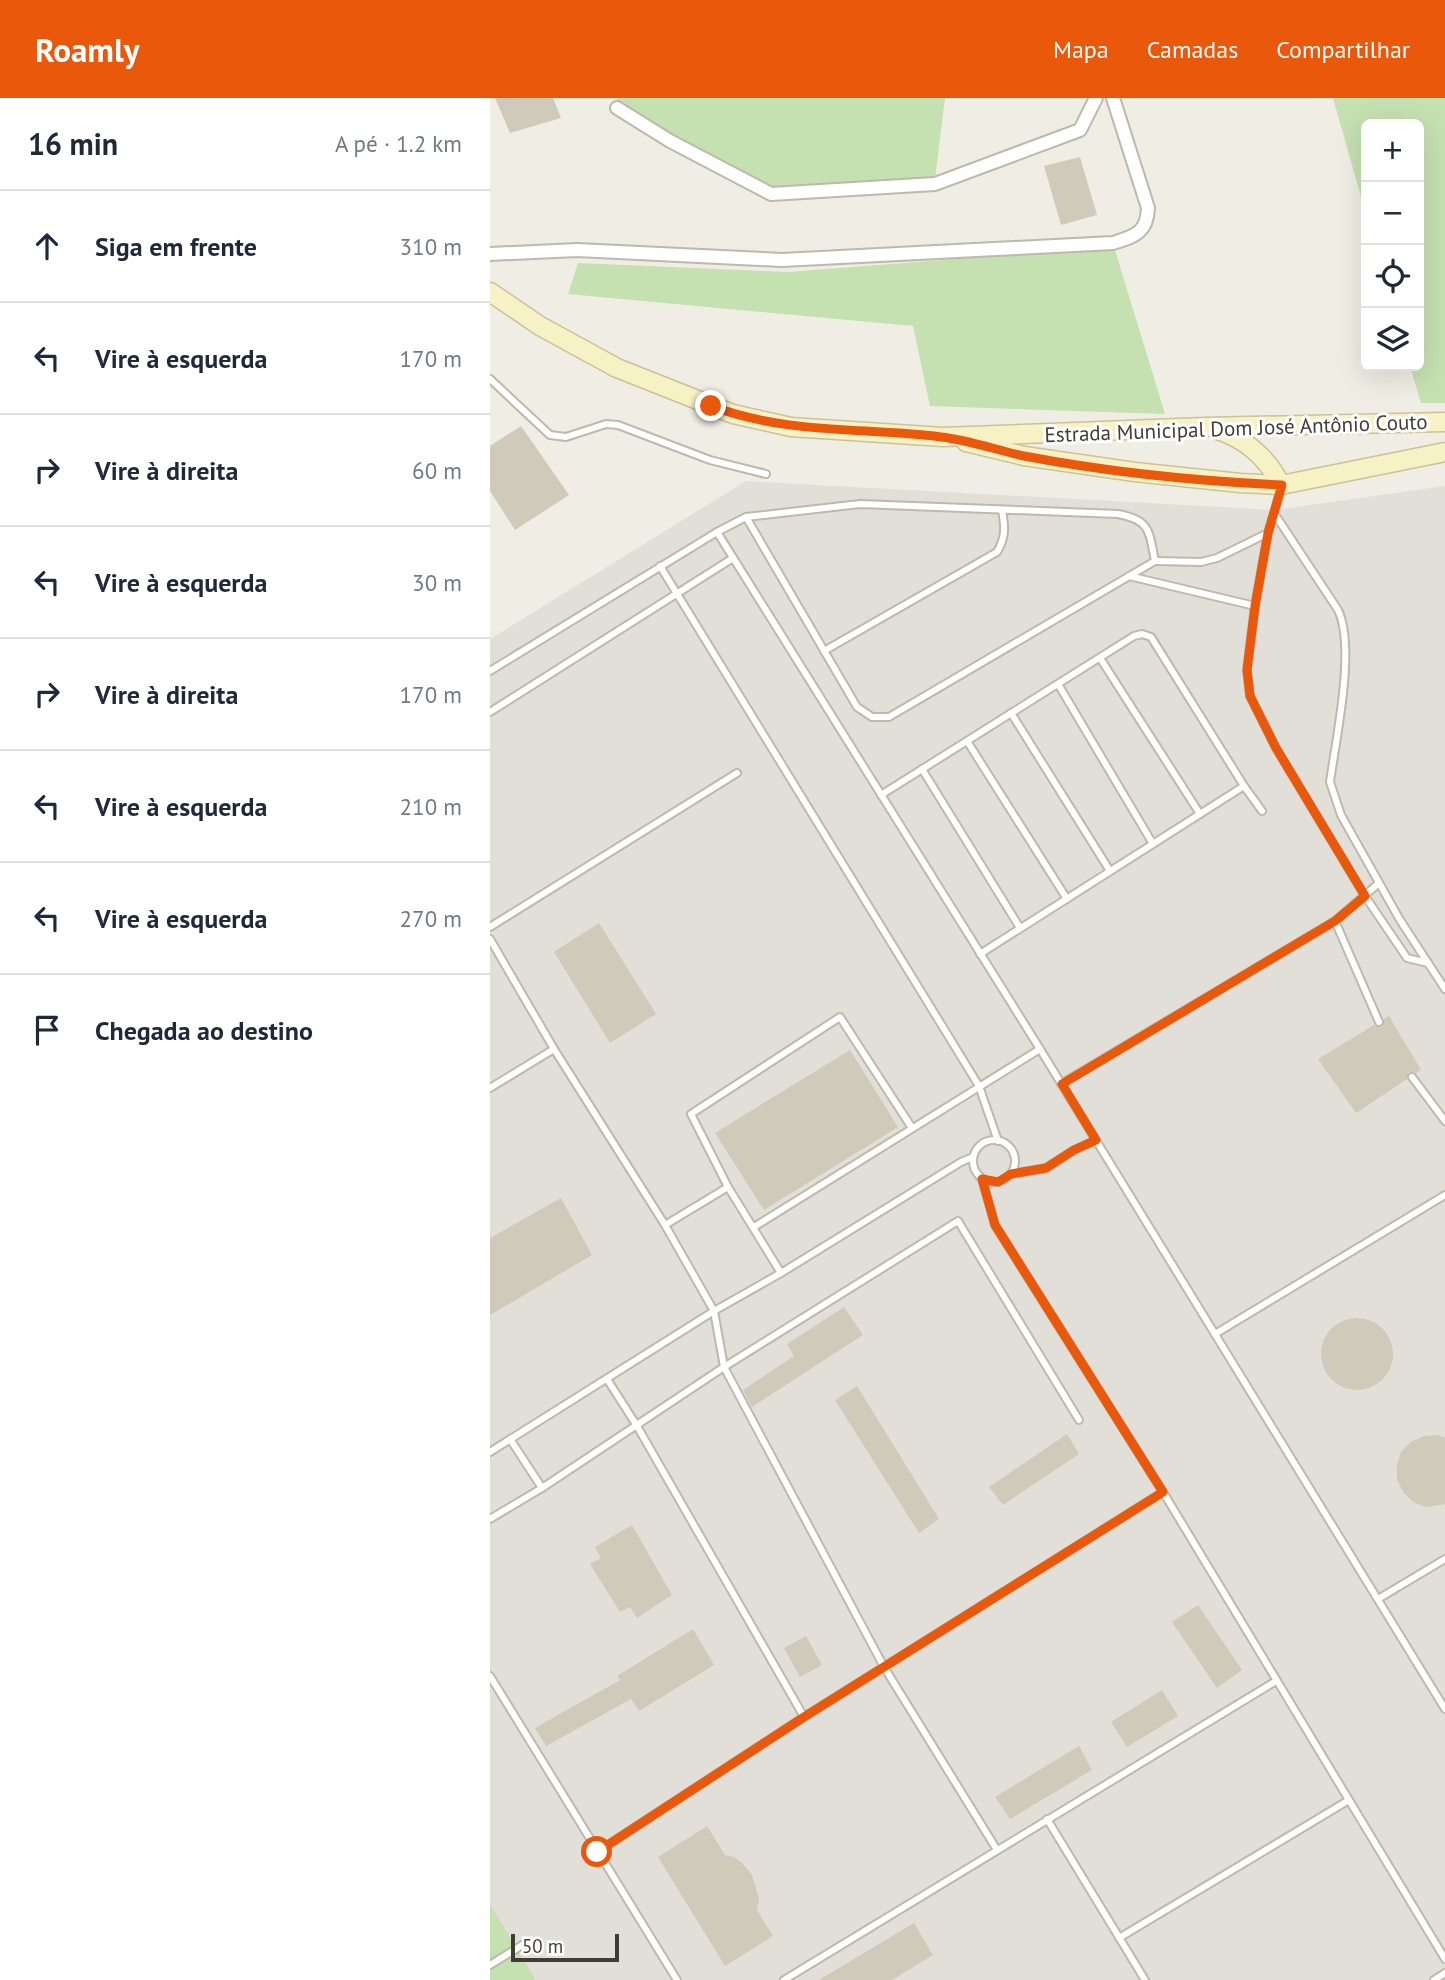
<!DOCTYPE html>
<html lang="pt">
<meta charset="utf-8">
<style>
:root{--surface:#fff;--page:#f6f6f7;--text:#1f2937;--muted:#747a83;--line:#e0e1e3;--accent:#ea580c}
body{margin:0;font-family:"PT Sans",sans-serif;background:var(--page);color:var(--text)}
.controls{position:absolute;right:21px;top:21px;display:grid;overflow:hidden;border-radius:10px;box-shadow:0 7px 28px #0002}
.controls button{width:63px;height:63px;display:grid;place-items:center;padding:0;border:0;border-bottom:2px solid var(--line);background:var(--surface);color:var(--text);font:35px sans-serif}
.scale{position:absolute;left:21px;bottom:18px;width:108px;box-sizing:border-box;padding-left:7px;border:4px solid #413d35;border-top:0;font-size:19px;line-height:24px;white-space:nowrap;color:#413d35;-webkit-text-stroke:5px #fff;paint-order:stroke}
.stop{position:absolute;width:21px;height:21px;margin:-16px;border:5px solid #ea580c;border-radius:50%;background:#fff}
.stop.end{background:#ea580c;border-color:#fff;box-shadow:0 2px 7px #0008}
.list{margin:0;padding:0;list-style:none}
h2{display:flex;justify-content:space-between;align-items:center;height:91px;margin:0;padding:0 28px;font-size:30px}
h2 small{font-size:23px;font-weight:400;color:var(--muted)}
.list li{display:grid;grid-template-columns:46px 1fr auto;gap:21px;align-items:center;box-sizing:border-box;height:112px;padding:0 28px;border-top:2px solid var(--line)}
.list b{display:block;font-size:26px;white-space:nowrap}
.list em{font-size:23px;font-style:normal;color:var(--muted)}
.icon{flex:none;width:38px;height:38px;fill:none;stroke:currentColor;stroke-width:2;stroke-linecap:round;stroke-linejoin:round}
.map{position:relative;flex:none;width:955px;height:1882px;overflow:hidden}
header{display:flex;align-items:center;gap:42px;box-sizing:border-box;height:98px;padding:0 35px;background:var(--accent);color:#fff}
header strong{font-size:33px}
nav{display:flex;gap:38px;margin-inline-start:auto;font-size:24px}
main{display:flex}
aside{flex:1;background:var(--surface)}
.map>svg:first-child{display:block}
</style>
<header>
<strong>Roamly</strong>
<nav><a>Mapa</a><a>Camadas</a><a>Compartilhar</a></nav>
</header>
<main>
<aside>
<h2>16 min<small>A pé · 1.2 km</small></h2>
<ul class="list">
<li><svg class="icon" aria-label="ahead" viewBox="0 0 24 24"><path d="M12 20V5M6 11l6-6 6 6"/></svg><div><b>Siga em frente</b></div><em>310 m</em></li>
<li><svg class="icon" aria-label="left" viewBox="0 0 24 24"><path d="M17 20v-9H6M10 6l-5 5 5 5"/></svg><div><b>Vire à esquerda</b></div><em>170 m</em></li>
<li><svg class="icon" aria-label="right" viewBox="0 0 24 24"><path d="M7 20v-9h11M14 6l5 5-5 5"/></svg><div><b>Vire à direita</b></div><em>60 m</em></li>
<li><svg class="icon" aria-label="left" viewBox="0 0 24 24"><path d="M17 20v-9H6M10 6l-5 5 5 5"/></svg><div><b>Vire à esquerda</b></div><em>30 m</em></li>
<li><svg class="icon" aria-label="right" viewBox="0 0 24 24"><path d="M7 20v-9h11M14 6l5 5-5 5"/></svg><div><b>Vire à direita</b></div><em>170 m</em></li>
<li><svg class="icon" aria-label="left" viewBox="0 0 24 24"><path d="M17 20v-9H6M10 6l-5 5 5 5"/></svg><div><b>Vire à esquerda</b></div><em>210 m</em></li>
<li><svg class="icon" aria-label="left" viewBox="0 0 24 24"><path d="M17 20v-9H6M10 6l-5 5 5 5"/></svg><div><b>Vire à esquerda</b></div><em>270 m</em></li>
<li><svg class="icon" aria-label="arrive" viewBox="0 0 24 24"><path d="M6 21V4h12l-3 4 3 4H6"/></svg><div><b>Chegada ao destino</b></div></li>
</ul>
</aside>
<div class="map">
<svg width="955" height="1882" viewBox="0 0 955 1882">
<rect width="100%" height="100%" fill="#f0ede4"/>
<polygon fill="#e2dfd9" points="256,383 785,412 955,388 955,1882 0,1882 0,541"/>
<g fill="#c5e0b1">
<polygon points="127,0 455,0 445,80 281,90 180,37 127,4"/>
<polygon points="843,0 955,0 955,305 931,305 920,268 929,268 929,26 876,26 876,116"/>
<polygon points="624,149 675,316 440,308 423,228 78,196 88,165 298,174"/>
<polygon points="0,1807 46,1882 0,1882"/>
</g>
<g fill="#d0cabb">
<polygon points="5,0 63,0 71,20 20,35"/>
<polygon points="590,59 607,117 571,127 554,68"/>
<polygon points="31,328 79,397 25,432 0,393 0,348"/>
<polygon points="109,825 166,916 120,945 64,854"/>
<polygon points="899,918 931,972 926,975 919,974 917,981 866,1015 828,961 884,927 892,929 894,921"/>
<polygon points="360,952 408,1029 274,1112 225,1035"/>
<polygon points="71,1100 102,1157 0,1217 0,1140"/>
<polygon points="354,1209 373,1237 262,1309 253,1292 304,1258 297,1246"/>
<circle cx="867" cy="1256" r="36"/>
<polygon points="367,1288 449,1421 429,1435 345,1302"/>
<polygon points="577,1336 589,1356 513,1407 499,1389"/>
<polygon points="948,1337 955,1340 955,1406 936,1409 923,1404 913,1394 907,1381 907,1367 911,1354 921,1344 934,1338"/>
<polygon points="142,1427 182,1497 147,1520 140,1509 130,1514 100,1466 111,1460 105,1449"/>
<polygon points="708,1507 752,1572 727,1590 682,1524"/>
<polygon points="203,1531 224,1567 149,1613 141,1601 56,1648 45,1630 130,1582 127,1578"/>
<polygon points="316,1538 332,1567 310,1579 294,1550"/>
<polygon points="672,1592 688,1618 637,1649 621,1624"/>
<polygon points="589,1648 602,1672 520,1721 505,1699"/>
<polygon points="217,1728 235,1757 244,1759 252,1765 262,1777 269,1801 267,1812 283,1838 235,1868 168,1759"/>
<polygon points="424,1825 443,1857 402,1882 329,1882"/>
</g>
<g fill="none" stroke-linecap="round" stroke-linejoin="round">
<g stroke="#bdb9ab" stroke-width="10">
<g id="lane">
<polyline points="0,281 60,337 76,339 116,326 128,327 220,362 276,376"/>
<path d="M 791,390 L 784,415 L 848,512 C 866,550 846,640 840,684 L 851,717 L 910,822 L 955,891"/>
<path d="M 227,434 L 256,419 L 370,406 L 628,416 C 661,422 659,434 665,463 L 399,619 L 382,619 L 367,609 L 256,419"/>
<polyline points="778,435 765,508 757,572 760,598 786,650 875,798 917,860 938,865"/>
<polyline points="665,463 711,464 727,460 778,435 784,415"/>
<polyline points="170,468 489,988 508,1043"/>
<polyline points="639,478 765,508"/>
<path d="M 334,553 L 507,454 C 516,439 515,429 512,412"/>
<polyline points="610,560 710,716"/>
<polyline points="0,573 227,434 550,951 955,1611"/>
<polyline points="568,586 663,746"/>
<polyline points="0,614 243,460"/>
<polyline points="521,615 620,773"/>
<polyline points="477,643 577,801"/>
<polyline points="432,671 530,830"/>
<polyline points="391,697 644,538 652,536 661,539 754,688 772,713"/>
<polyline points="845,823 889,785"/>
<polyline points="0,829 247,675"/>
<polyline points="0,841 64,951 175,1127 224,1213 234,1269 394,1569 507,1752"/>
<polyline points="490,856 754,688"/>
<polyline points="922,979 955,1023"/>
<polyline points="571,986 845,823 889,924"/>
<polyline points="0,990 64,951"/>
<circle cx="504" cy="1063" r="21"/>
<polyline points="521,1076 556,1070 584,1052 606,1042"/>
<polyline points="492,1081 505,1127 673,1394 955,1861"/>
<polyline points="175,1127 238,1089"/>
<polyline points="264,1129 550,951"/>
<polyline points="291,1175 238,1089 201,1016 350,919 422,1030"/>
<polyline points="725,1236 955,1097"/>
<polyline points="117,1281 147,1328 314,1619"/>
<polyline points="20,1341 52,1390"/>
<polyline points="0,1354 224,1213 291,1175 471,1064 483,1059"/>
<polyline points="0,1421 52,1390 234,1269 468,1123 589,1322"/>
<polyline points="888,1501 955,1461"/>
<polyline points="0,1578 187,1882"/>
<polyline points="557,1721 655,1882"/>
<polyline points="107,1754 314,1619 673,1394"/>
<polyline points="629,1840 859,1702"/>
<polyline points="0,1867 34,1846"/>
<polyline points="294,1882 786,1583"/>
<polyline points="944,1882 955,1875"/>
</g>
</g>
<g stroke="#bdb9ab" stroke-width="16">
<g id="street">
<polyline points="127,10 180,43 281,96 445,86 590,32 606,0"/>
<path d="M 0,156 L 87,152 L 292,162 L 623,145 C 645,138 657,135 658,110 L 623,0"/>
</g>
</g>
<g stroke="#cac398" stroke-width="21">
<g id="secondary">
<polyline points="0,194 50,228 127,270 243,316 301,329 453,339 715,329 955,324"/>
<path d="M 727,332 C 757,341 777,360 791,387"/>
<polyline points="476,344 534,358 645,374 750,385 791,387 955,354"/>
</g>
</g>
<use href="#lane" stroke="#fff" stroke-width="6"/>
<use href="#street" stroke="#fff" stroke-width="12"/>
<use href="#secondary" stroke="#f7f1c6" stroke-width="18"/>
</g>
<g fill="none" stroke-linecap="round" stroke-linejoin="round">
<path stroke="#ea580c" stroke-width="9" d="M 107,1754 L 314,1619 L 673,1394 L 505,1127 L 492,1081 L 508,1084 L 521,1076 L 556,1070 L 584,1052 L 606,1042 L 572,986 L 845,823 L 875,798 L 786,650 L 760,598 L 757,572 L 765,508 L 778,435 L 792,387 C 706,383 618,374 534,358 C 506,352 479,342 451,339 C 370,329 300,337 221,308"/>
</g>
<g text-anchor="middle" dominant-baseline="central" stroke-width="6" stroke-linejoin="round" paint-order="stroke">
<g font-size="21" fill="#413d35" stroke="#fff">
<text transform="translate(746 330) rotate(-2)">Estrada Municipal Dom José Antônio Couto</text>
</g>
</g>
</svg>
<div class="controls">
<button>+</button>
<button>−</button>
<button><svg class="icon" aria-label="locate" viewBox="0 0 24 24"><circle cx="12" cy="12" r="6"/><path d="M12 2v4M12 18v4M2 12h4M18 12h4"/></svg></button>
<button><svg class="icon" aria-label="layers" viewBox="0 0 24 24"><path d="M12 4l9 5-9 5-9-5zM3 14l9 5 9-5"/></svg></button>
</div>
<div class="scale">50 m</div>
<div class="stop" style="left:107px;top:1754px"></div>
<div class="stop end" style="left:221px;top:308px"></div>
</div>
</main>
